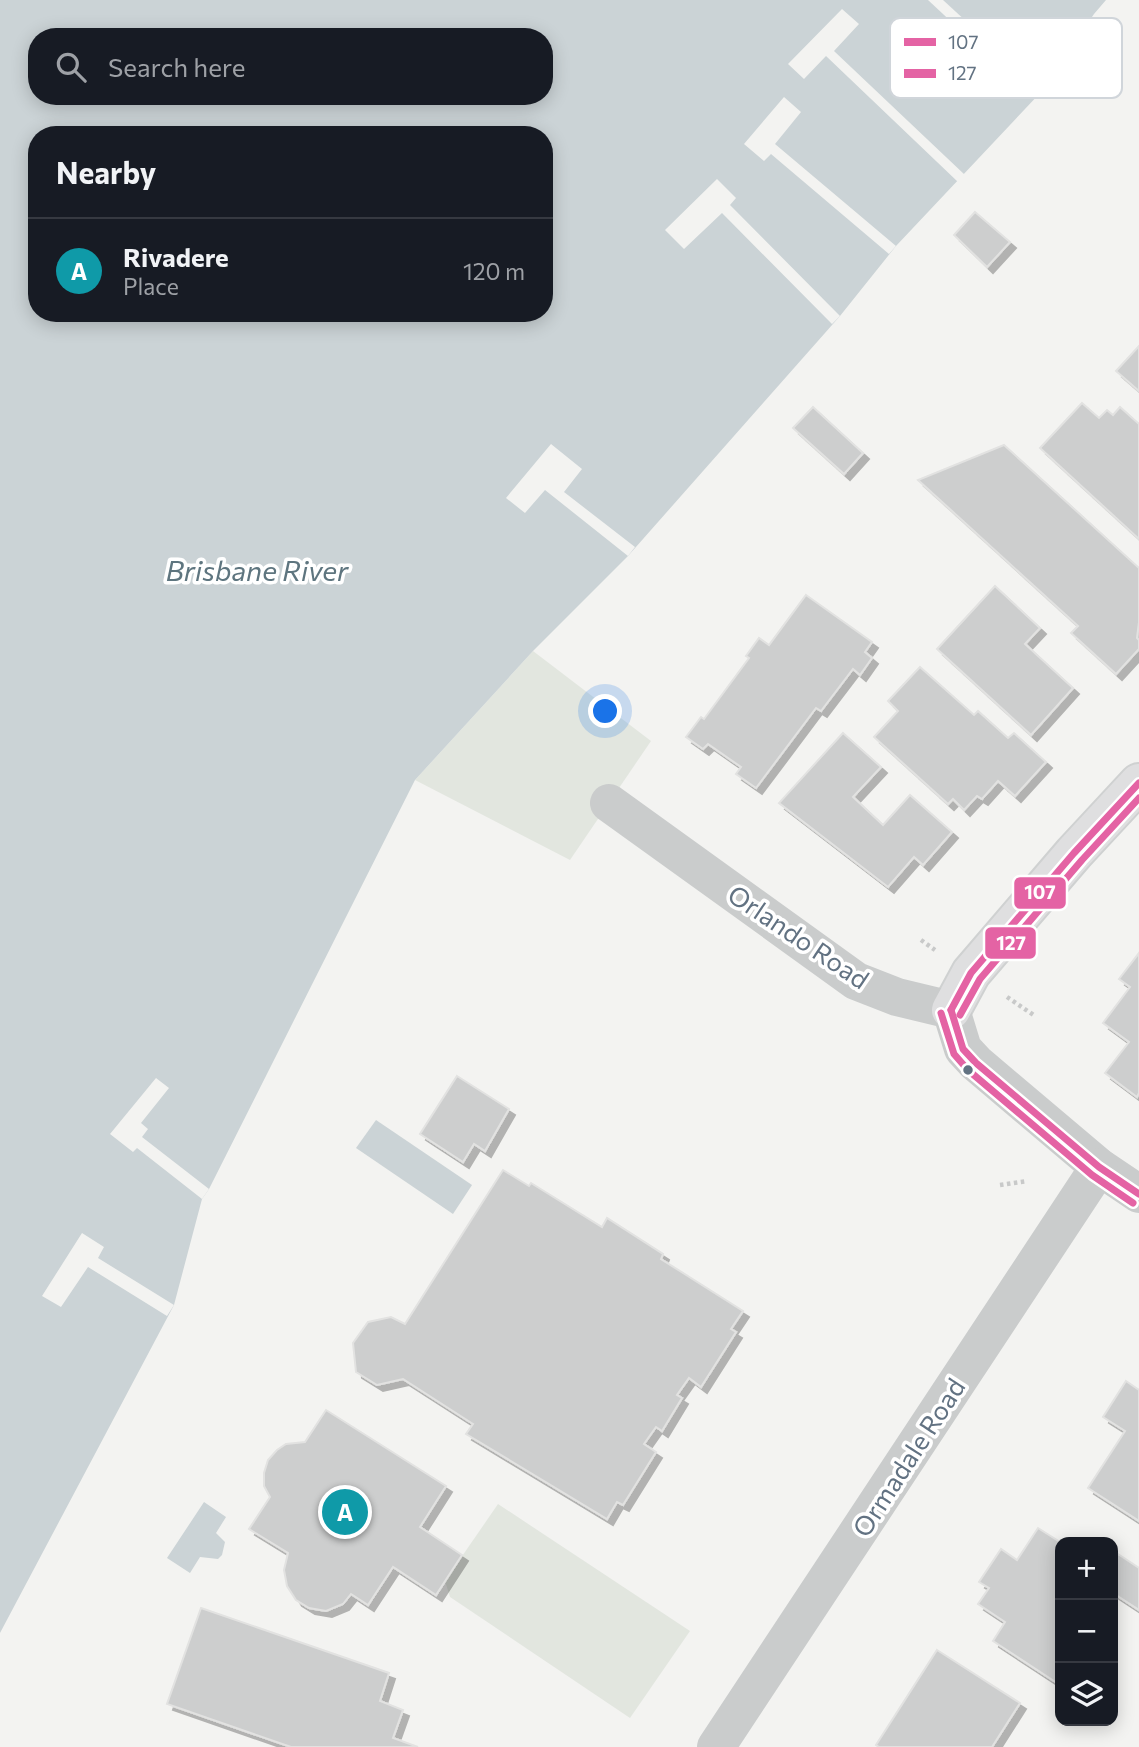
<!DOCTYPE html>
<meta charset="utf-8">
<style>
:root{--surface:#171b24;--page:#242831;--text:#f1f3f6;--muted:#9ea1a6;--line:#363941;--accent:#0f766e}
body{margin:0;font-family:Commissioner,sans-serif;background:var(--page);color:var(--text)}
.controls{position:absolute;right:21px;bottom:21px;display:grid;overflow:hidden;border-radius:14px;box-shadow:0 4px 18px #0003}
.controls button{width:63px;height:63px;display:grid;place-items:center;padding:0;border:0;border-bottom:2px solid var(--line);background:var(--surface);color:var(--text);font:35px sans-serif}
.you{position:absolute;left:606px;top:712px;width:24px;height:24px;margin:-18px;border:5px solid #fff;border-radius:50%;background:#1a73e8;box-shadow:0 0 0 10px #1a73e833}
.badge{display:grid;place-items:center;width:46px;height:46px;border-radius:50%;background:var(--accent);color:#fff;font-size:23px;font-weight:700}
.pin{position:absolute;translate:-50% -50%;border:4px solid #fff;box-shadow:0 2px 7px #0006}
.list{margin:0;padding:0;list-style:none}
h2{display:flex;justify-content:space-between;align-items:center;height:91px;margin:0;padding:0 28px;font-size:30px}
h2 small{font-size:23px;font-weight:400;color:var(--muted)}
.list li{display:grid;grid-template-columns:46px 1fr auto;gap:21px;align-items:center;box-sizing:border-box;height:105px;padding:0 28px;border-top:2px solid var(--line)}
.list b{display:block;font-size:26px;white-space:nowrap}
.list p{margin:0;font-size:23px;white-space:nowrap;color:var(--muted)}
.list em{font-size:23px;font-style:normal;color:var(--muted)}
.icon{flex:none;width:38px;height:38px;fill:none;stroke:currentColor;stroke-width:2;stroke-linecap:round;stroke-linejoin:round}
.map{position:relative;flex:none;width:1139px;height:1747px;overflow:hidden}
.search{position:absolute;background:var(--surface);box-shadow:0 4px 18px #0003;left:28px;top:28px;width:525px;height:77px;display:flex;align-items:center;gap:18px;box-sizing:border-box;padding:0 24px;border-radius:28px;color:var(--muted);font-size:26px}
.panel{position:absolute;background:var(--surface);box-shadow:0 4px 18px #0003;left:28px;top:126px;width:525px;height:196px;border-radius:28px}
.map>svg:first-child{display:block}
</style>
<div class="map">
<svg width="1139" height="1747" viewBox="0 0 1139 1747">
<defs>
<filter id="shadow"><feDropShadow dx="6" dy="6" stdDeviation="0" flood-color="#0004"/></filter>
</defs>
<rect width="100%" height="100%" fill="#f3f3f1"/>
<g fill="#e2e6df">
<polygon points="533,651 651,741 570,860 415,780"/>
<polygon points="498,1504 690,1631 630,1718 450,1597 445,1581"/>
</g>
<g fill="#cbd3d6" fill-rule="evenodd">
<path d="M 0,0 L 1106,0 L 1094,14 L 1042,91 L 896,246 L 840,316 L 628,556 L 533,651 L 415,780 L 209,1189 L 202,1199 L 174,1305 L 0,1633 ZM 37,37 L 544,37 L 544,96 L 37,96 ZM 37,135 L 544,135 L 544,313 L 37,313 Z"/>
<polygon points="376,1120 472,1185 453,1214 356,1148"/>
<polygon points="204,1502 226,1517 216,1533 225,1542 222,1555 218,1559 200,1557 190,1573 167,1558"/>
</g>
<g fill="#f3f3f1">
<polygon points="928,0 943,0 1042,91 1034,99"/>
<polygon points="842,9 859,24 834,51 965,175 958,182 826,56 804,79 788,64"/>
<polygon points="784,97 801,112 775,144 896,246 889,254 771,154 764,161 744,144"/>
<polygon points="717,179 736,198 730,205 840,316 832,324 722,213 684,249 665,230"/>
<polygon points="551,444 582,469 564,492 635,547 628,556 545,490 525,513 506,498"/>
<polygon points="156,1078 169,1088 141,1123 148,1129 142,1137 209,1189 202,1199 137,1148 133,1152 110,1134"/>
<polygon points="82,1233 104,1247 98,1258 174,1305 167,1316 88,1267 61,1307 42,1296"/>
</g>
<g fill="#cdcece" stroke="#e2e2e1" stroke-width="2" filter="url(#shadow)">
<polygon points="975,212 1010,242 987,267 954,235"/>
<polygon points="1139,346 1139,391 1116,371"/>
<polygon points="1082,403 1099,418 1107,410 1113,415 1120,407 1139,424 1139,539 1040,448"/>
<polygon points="813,407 863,453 844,474 793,428"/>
<polygon points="1004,445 1139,568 1139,622 1137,638 1139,640 1139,649 1116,674 1071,633 1078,626 918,480"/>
<polygon points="995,586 1040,628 1025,644 1073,688 1031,735 937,649"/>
<polygon points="806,595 872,642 865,652 872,658 860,675 853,669 821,711 816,708 756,788 736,774 741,767 708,744 703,749 686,737 701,717 704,719 749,658 746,656 759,638 769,645"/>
<polygon points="920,667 974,715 978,711 1008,738 1014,733 1046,762 1015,796 998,781 982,799 977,796 964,810 953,799 948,804 874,737 898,711 888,701"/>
<polygon points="843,733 881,767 853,797 883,825 910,795 952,832 923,865 914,857 888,887 779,803"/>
<polygon points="1139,953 1139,1093 1137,1097 1105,1073 1129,1042 1103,1023 1130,987 1119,979"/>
<polygon points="457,1076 509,1109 485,1151 474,1144 463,1162 420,1134"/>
<polygon points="503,1170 529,1186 531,1183 602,1227 607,1218 663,1254 661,1259 743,1311 731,1329 736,1332 701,1387 689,1378 677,1395 682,1398 662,1431 656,1427 644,1444 656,1452 623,1505 617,1502 607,1519 466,1434 473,1424 403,1379 377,1385 356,1372 353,1343 368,1322 391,1317 405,1324"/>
<polygon points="1126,1381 1139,1390 1139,1521 1088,1488 1125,1431 1103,1417"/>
<polygon points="326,1410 446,1486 420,1527 462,1555 436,1595 393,1567 368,1605 351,1594 343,1604 326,1611 309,1608 296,1600 287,1586 284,1570 288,1553 249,1529 270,1497 264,1486 264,1473 268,1460 277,1450 286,1444 305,1442"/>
<polygon points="1038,1528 1060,1542 1060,1685 993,1641 1005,1622 978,1604 989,1588 979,1582 1001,1549 1017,1560"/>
<polygon points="1118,1554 1139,1568 1139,1610 1113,1593 1113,1563"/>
<polygon points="201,1608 389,1673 380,1701 403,1710 393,1738 418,1747 291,1747 167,1704"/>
<polygon points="937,1650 1020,1703 992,1747 879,1747 876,1745"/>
</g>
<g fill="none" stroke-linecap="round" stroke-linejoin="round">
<g stroke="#cfd1d1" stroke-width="42">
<polyline id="secondary" points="951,1010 971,973 1074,853 1139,783"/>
</g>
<g stroke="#c8c9c9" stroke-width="4.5" stroke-dasharray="3.5 3.5" stroke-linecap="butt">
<polyline points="921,940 935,950"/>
<polyline points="1007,997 1035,1016"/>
<polyline points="1000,1185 1027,1181"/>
</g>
<g stroke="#cacccc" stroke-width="38">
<polyline points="609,803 856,981 897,997 951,1010 963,1049 976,1063 1099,1167 1139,1194"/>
<polyline points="716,1747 1099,1167"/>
</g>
<use href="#secondary" stroke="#dfdfe0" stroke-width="38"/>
<g stroke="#fff" stroke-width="12">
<g id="bus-1">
<polyline points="951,1010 971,973 1074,853 1139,783"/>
<polyline points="951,1010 963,1049 976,1063 1099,1167 1139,1194"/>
</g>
</g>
<g stroke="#fff" stroke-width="12">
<g id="bus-2">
<polyline points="941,1013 954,1054 968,1070 1092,1175 1133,1203"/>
<polyline points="960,1015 980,979 1082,860 1139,798"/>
</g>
</g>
<use href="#bus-1" stroke="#e463a4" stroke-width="7"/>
<use href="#bus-2" stroke="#e463a4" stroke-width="7"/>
</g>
<circle fill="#627282" stroke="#fff" stroke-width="2.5" cx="968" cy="1070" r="6"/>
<g text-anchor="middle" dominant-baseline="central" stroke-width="7" stroke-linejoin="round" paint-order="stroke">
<g font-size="26" fill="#627282" stroke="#fff">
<text transform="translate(799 936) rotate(34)">Orlando Road</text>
<text transform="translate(908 1457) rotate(-57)">Ormadale Road</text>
</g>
<g font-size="28" font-style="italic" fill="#5e757f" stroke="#fff">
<text x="257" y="570">Brisbane River</text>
</g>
</g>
<rect x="890" y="18" width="232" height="80" rx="10" fill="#fff" stroke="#d0d5da" stroke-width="2"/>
<rect x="904" y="38" width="32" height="8" fill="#e463a4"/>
<rect x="904" y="69" width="32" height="9" fill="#e463a4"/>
<g font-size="19" fill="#627282">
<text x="948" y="49">107</text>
<text x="948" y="80">127</text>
</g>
<g stroke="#fff" stroke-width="2.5">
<rect x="1013" y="876" width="54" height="34" rx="7" fill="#e463a4"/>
<rect x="984" y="926" width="53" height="34" rx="7" fill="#e463a4"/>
</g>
<g font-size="19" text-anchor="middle" font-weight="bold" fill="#fff">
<text x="1040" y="899">107</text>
<text x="1011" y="950">127</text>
</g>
</svg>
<div class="controls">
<button>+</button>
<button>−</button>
<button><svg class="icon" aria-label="layers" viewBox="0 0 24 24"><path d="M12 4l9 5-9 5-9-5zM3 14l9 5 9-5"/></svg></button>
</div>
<div class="you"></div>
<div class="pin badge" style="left:345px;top:1512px;background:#0f9aa8">A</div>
<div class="search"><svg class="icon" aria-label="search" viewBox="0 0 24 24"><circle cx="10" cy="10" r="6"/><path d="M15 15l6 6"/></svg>Search here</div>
<section class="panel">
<h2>Nearby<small></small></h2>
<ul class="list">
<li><span class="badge" style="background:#0f9aa8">A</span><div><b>Rivadere</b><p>Place</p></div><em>120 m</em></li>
</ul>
</section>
</div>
